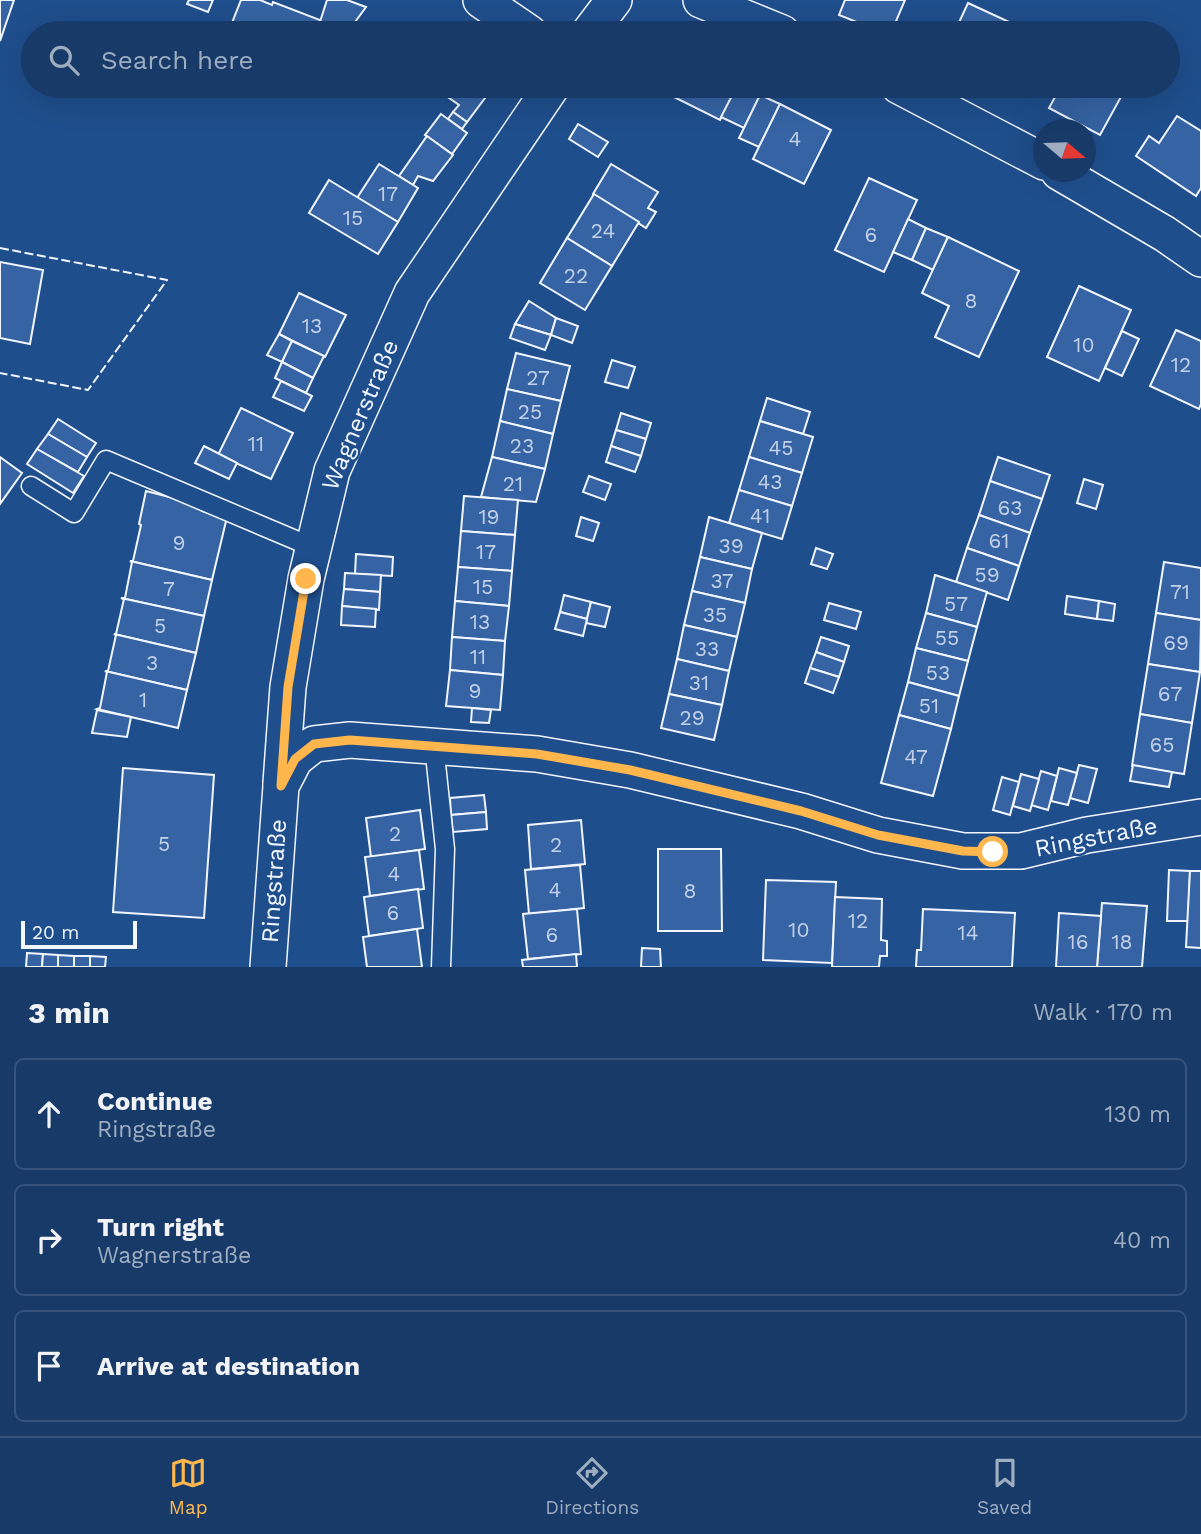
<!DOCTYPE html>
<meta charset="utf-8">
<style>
:root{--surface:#173a69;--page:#20416f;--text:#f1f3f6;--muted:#9eadc0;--line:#36547d;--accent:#ffb74d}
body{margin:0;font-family:"Work Sans",sans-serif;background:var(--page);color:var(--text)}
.compass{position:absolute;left:1033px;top:119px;width:63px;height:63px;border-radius:50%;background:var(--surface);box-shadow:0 7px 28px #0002;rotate:109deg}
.scale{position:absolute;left:21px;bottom:18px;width:116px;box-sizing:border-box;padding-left:7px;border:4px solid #f2f6ff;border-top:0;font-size:19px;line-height:24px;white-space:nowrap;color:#f2f6ff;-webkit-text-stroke:5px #1f4e8c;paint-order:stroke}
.stop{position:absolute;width:21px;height:21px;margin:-16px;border:5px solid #ffb74d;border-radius:50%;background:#fff}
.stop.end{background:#ffb74d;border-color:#fff;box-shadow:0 2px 7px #0008}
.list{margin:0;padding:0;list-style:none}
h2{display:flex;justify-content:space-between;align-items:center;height:91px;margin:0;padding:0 28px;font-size:30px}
h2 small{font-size:23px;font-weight:400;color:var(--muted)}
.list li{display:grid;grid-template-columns:46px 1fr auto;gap:21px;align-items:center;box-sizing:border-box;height:112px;margin:0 14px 14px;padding:0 14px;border:2px solid var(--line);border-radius:10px}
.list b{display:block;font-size:26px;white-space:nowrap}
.list p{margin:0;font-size:23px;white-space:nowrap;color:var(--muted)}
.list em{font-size:23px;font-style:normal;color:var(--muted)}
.icon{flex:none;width:38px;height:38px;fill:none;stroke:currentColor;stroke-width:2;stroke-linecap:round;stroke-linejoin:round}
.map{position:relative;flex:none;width:1201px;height:967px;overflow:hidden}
.search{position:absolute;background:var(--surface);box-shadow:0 7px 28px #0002;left:21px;right:21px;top:21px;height:77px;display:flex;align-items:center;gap:18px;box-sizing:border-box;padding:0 24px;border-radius:38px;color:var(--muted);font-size:26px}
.sheet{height:469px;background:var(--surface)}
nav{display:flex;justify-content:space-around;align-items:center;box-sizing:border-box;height:98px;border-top:2px solid var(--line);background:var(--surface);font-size:19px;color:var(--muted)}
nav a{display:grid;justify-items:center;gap:4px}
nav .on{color:var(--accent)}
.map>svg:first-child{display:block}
</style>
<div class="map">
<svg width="1201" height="967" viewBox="0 0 1201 967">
<rect width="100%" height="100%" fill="#1f4e8c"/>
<g fill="#3563a3" stroke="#f2f6ff" stroke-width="2">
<polygon points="0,0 14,0 0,41"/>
<polygon points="189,0 213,0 208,12 187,4"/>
<polygon points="241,0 260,0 272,5 273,2 320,20 315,33 228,33"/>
<polygon points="327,0 347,0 366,7 347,33 329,33 318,28"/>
<polygon points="845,0 905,0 891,33 884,33 839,15"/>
<polygon points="968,3 1024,29 1022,33 954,33"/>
<polygon points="432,86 494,86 467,122 453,112 459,105"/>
<polygon points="678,86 737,86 720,120 672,96"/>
<polygon points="737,86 742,86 760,95 744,128 721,117"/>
<polygon points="1061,86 1127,86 1100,135 1049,108"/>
<polygon points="760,95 780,104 759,147 739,138"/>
<polygon points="780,104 831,130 804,184 753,159"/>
<polygon points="453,112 467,122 462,129 448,119"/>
<polygon points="441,114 467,133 452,154 425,135"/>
<polygon points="1177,116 1201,131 1201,188 1196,196 1136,156 1149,136 1159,143"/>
<polygon points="578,124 608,142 598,157 569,139"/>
<polygon points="427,136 453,155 433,181 418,176 413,185 399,176"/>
<polygon points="379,164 418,188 398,222 357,198"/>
<polygon points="611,164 658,192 648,208 656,212 646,228 593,194"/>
<polygon points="869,178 917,200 884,272 835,250"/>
<polygon points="329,180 398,222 378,254 309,213"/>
<polygon points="594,194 639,222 612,266 567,238"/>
<polygon points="908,219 926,228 912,260 893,252"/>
<polygon points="926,228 948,237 933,270 912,260"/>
<polygon points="948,237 1019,271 979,357 935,337 949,306 922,293"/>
<polygon points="567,238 612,266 585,310 540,283"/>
<polygon points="0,262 43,270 30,344 0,338"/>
<polygon points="1079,286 1131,310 1099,381 1047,357"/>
<polygon points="299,293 346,315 325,357 279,334"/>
<polygon points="529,301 556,318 551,335 515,324"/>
<polygon points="556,318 578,326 572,343 551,335"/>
<polygon points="515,324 551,335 545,350 510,338"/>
<polygon points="1176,330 1201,341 1201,404 1199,409 1150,386"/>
<polygon points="1122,331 1139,339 1122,376 1105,368"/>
<polygon points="279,334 292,341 282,362 267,355"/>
<polygon points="292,341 324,356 313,378 282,362"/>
<polygon points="516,353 570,366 561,401 507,389"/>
<polygon points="612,360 635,367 628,388 605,382"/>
<polygon points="282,362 313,378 306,393 275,378"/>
<polygon points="281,381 312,396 304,411 273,397"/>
<polygon points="507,389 561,401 553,434 500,421"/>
<polygon points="767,398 810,412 803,434 760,421"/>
<polygon points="241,408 293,433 271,479 218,455"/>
<polygon points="621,413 651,423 646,439 616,430"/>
<polygon points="58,419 96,443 87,457 48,434"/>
<polygon points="500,421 553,434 545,469 492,457"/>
<polygon points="760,421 813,437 802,473 749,457"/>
<polygon points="616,430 646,439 641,456 611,446"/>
<polygon points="48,434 87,457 78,472 37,449"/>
<polygon points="204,446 237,463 229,479 195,463"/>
<polygon points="611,446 641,456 635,472 606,462"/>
<polygon points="37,449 84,476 73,493 27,464"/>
<polygon points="0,457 22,473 0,504"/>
<polygon points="492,457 545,469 536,502 481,497"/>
<polygon points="749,457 802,473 792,506 739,490"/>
<polygon points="998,457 1050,475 1042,499 990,481"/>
<polygon points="589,476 611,484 605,500 583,492"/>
<polygon points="1084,479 1103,485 1096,509 1077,503"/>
<polygon points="990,481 1042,499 1030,533 979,515"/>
<polygon points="739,490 792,506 782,539 729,523"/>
<polygon points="146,491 204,506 202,511 227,517 212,580 130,561 133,561 141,525 139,524"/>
<polygon points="464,496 518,500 515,535 461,531"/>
<polygon points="979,515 1030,533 1019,566 967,548"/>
<polygon points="581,517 599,523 593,541 576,536"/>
<polygon points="709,517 762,533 752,569 700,557"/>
<polygon points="461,531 515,535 512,571 458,567"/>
<polygon points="816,548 833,554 827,569 811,564"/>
<polygon points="967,548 1019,566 1008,600 956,582"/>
<polygon points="356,554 393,557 392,576 355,574"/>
<polygon points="700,557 752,569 745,603 692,591"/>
<polygon points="130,561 212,580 204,616 121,598 125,598 132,562"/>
<polygon points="1164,562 1201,568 1201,620 1156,613"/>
<polygon points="458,567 512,571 509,606 455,601"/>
<polygon points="345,573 381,575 380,592 344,589"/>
<polygon points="935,575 987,592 977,627 926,613"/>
<polygon points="344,589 380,592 379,610 342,606"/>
<polygon points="692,591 745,603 737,637 684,625"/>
<polygon points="564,595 591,602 587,619 560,612"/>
<polygon points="1067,596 1099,601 1097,619 1065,614"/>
<polygon points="121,598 204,616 196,653 114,634 116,634 124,599"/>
<polygon points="455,601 509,606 505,641 452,637"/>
<polygon points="1099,601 1115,604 1113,621 1097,619"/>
<polygon points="591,602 610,607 605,627 586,623"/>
<polygon points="829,603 861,612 856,629 824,620"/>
<polygon points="342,606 376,609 375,627 341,625"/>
<polygon points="560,612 587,619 583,636 555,629"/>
<polygon points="926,613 977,627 968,661 916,648"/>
<polygon points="1156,613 1201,620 1200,672 1148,664"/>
<polygon points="684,625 737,637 729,671 677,659"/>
<polygon points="114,634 196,653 187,690 105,671 108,671 116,635"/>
<polygon points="452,637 505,641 503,675 450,670"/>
<polygon points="821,637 849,646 844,662 816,652"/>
<polygon points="916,648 968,661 959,696 908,682"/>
<polygon points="816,652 844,662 839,677 810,668"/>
<polygon points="677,659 729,671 722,705 669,694"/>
<polygon points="1148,664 1200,672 1192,723 1140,714"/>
<polygon points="810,668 839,677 833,693 805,683"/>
<polygon points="450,670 503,675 500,710 446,706"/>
<polygon points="105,671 187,690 178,728 97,709 100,708 107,672"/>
<polygon points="908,682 959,696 951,729 899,715"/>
<polygon points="669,694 722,705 714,740 661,728"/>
<polygon points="472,708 491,710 489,723 471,722"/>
<polygon points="97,710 131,717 127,737 92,733"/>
<polygon points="1140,714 1192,723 1184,774 1132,766"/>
<polygon points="899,715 951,729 933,796 881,783"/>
<polygon points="1079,765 1097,769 1088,803 1070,798"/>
<polygon points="1133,765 1172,772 1169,787 1130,781"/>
<polygon points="123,768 214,775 204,918 113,912"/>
<polygon points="1059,768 1077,773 1068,805 1051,801"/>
<polygon points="1041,771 1057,776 1048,810 1031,805"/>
<polygon points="1021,774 1039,779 1030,811 1013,806"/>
<polygon points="1002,777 1019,782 1010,815 993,810"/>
<polygon points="484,795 486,812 451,815 450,798"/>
<polygon points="420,810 425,849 371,857 366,818"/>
<polygon points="486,812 487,829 453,832 451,815"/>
<polygon points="581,820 585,864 531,869 528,825"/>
<polygon points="658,849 721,849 722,931 658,931"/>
<polygon points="419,850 424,889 370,896 365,857"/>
<polygon points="580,865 584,908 529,914 525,870"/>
<polygon points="1169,870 1190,871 1188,921 1167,921"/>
<polygon points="1190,871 1201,871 1201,948 1186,947"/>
<polygon points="766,880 836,882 832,963 763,960"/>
<polygon points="418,889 423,928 369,936 364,897"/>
<polygon points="835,897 882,899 881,940 887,941 887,956 880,956 879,967 832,967"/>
<polygon points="1102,903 1147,906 1142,967 1097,967"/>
<polygon points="577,909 581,954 528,959 523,914"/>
<polygon points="923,909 1015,913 1012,967 916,967 917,950 921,950"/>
<polygon points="1059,913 1101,916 1097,967 1056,967"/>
<polygon points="417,929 422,967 367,967 363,937"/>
<polygon points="642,948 660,949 661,967 641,967"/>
<polygon points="27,953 43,954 42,967 26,967"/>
<polygon points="43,954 58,955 58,967 42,967"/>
<polygon points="576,954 577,967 523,967 522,960"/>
<polygon points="58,955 74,956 74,967 58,967"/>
<rect x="74" y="956" width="16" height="11"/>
<polygon points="90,956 106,957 105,967 90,967"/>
</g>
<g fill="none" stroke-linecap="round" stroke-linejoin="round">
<g stroke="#f2f6ff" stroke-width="21">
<g id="lane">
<polyline points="31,486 74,513 106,460 312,547"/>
<polyline points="434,745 445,849 441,967"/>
</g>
</g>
<g stroke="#f2f6ff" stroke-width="38">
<g id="street">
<polyline points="481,0 529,33"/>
<polyline points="701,0 782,33"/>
<polyline points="589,33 614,0"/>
<polyline points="899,86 1044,162"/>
<polyline points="1059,172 1165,234 1201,259"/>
<polyline points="281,783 288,687 306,579 332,471 412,293 552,86"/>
<polyline points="268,967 281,786 295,759 314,744 350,740 537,754 630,770 801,811 878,835 963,851 1021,851 1087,835 1201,817"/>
</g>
</g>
<use href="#lane" stroke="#1f4e8c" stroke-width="18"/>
<use href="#street" stroke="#1f4e8c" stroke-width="35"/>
<polyline stroke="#f2f6ff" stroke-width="2" stroke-dasharray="9 3.5" stroke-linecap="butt" points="0,248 167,280 88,390 0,373"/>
</g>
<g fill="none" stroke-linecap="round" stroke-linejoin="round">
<polyline stroke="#ffb74d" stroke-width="9" points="306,579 288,687 281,786 295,759 314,744 350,740 537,754 630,770 801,811 878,835 963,851 993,852"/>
</g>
<g text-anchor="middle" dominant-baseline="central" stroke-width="5" stroke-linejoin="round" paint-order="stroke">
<g font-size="21" fill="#c3d1e8">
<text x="795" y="138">4</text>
<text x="388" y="193">17</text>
<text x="353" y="217">15</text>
<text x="603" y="230">24</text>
<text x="871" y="234">6</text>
<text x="576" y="275">22</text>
<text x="971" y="300">8</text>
<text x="312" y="325">13</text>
<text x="1084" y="344">10</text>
<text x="1181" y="364">12</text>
<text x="538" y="377">27</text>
<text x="530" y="411">25</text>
<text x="256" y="443">11</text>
<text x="522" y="445">23</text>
<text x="781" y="447">45</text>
<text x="770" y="481">43</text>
<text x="513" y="483">21</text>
<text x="1010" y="507">63</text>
<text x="760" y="515">41</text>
<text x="489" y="516">19</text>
<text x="999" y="540">61</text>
<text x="179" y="542">9</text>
<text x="731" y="545">39</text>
<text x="486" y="551">17</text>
<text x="987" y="574">59</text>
<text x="722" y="580">37</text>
<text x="483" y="586">15</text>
<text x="169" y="588">7</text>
<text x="1180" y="591">71</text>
<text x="956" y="603">57</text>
<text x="715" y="614">35</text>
<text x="480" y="621">13</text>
<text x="160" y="625">5</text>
<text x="947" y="637">55</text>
<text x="1176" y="642">69</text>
<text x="707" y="648">33</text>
<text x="478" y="656">11</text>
<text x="152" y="662">3</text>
<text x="938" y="672">53</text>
<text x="699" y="682">31</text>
<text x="475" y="690">9</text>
<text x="1170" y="693">67</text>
<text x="143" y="699">1</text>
<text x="929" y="705">51</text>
<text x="692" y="717">29</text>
<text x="1162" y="744">65</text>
<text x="916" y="756">47</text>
<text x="395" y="833">2</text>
<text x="164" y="843">5</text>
<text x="556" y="844">2</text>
<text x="394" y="873">4</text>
<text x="555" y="889">4</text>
<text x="690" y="890">8</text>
<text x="393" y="912">6</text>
<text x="858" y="920">12</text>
<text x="799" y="929">10</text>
<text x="968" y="932">14</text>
<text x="552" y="934">6</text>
<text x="1078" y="941">16</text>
<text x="1122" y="941">18</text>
</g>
<g font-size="24" fill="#f2f6ff" stroke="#1f4e8c">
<text transform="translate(360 415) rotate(-67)">Wagnerstraße</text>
<text transform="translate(1096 837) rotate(-11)">Ringstraße</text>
<text transform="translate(274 881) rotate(-86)">Ringstraße</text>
</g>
</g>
</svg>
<svg class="compass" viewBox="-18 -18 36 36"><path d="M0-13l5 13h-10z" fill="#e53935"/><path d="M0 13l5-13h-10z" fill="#9eadc0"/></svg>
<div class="scale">20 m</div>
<div class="stop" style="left:993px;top:852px"></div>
<div class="stop end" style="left:306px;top:579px"></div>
<div class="search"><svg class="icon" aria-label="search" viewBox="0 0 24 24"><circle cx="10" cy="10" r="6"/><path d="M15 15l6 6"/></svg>Search here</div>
</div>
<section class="sheet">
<h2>3 min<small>Walk · 170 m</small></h2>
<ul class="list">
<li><svg class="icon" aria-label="ahead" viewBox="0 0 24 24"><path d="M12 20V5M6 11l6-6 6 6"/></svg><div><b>Continue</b><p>Ringstraße</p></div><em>130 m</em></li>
<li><svg class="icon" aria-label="right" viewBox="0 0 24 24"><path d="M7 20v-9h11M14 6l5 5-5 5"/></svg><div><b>Turn right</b><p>Wagnerstraße</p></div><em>40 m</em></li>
<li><svg class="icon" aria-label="arrive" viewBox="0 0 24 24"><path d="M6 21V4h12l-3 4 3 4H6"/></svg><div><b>Arrive at destination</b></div></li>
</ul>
</section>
<nav>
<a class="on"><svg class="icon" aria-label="map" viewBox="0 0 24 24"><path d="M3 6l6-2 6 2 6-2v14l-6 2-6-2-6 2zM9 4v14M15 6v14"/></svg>Map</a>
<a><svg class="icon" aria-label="directions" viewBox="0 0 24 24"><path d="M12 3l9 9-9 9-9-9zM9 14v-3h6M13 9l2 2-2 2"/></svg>Directions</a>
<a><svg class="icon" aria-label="saved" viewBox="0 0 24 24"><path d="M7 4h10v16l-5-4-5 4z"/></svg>Saved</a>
</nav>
